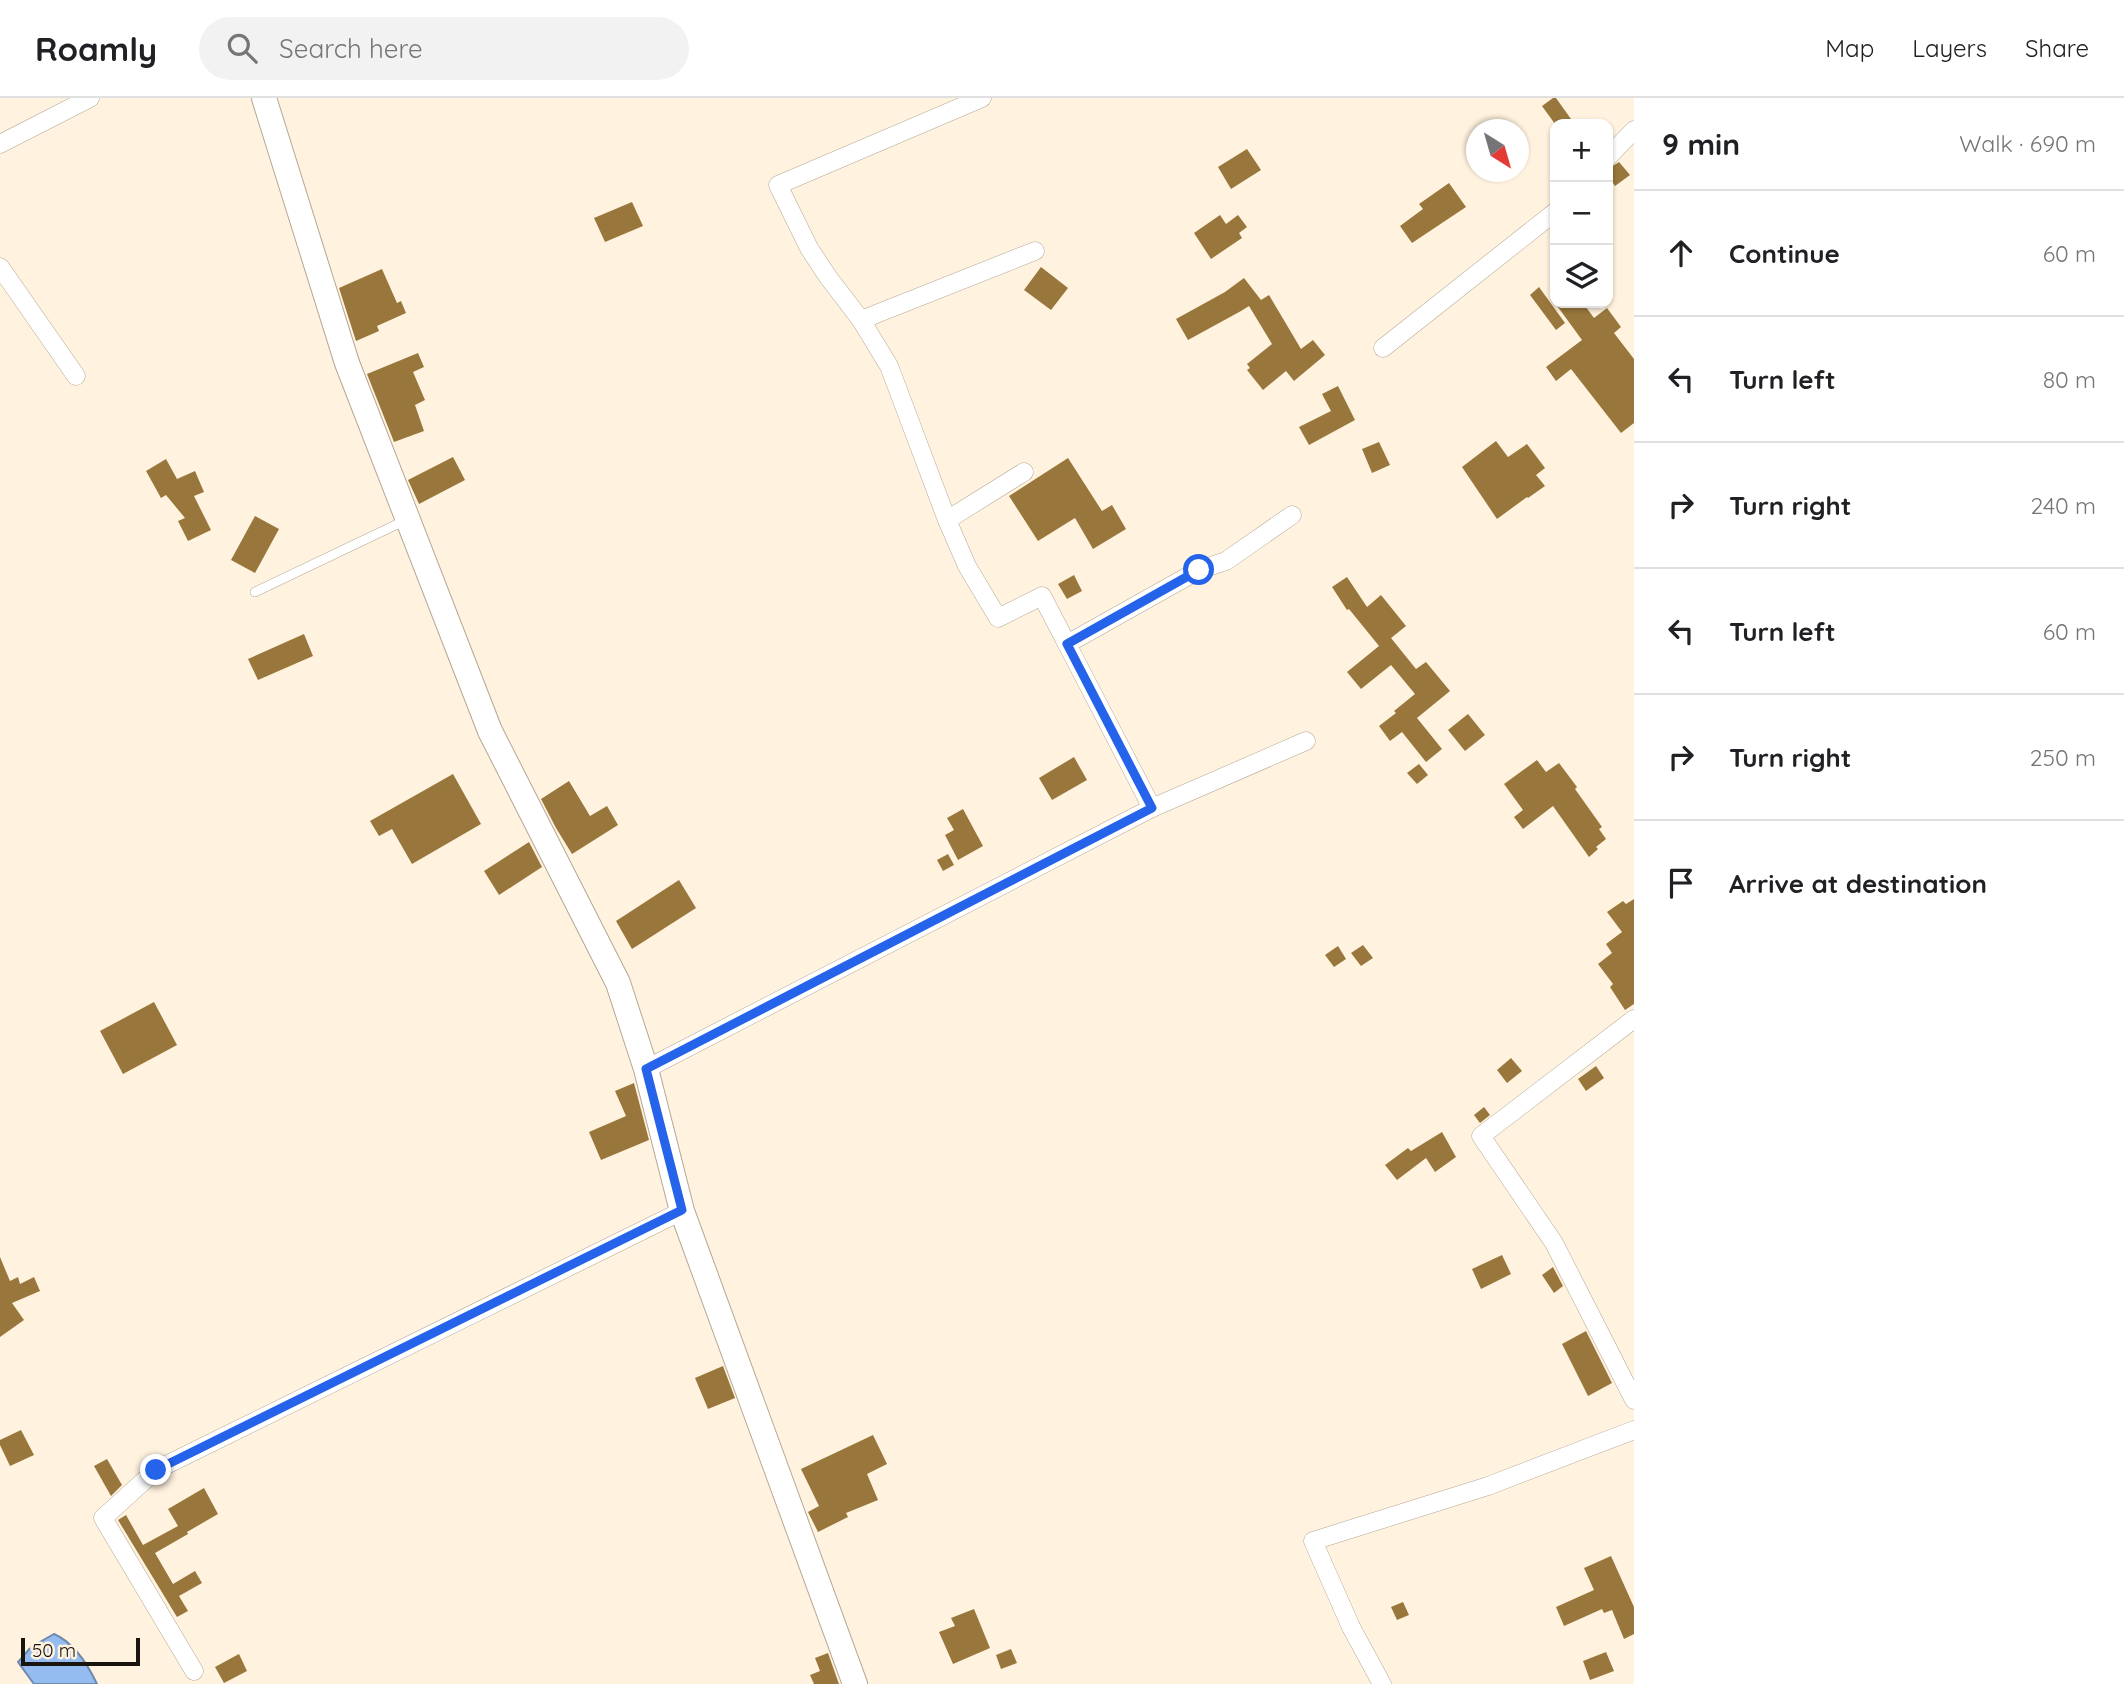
<!DOCTYPE html>
<meta charset="utf-8">
<style>
:root{--surface:#fff;--page:#f2f2f2;--text:#202124;--muted:#757577;--line:#e0e0e0}
body{margin:0;font-family:Quicksand,sans-serif;background:var(--page);color:var(--text)}
.controls{position:absolute;right:21px;top:21px;display:grid;overflow:hidden;border-radius:14px;box-shadow:0 2px 5px #0004}
.controls button{width:63px;height:63px;display:grid;place-items:center;padding:0;border:0;border-bottom:2px solid var(--line);background:var(--surface);color:var(--text);font:35px sans-serif}
.compass{position:absolute;left:1466px;top:21px;width:63px;height:63px;border-radius:50%;background:var(--surface);box-shadow:0 2px 5px #0004;rotate:143deg}
.scale{position:absolute;left:21px;bottom:18px;width:119px;box-sizing:border-box;padding-left:7px;border:4px solid #19150e;border-top:0;font-size:19px;line-height:24px;white-space:nowrap;color:#19150e;-webkit-text-stroke:5px #fff2de;paint-order:stroke}
.stop{position:absolute;width:21px;height:21px;margin:-16px;border:5px solid #2563eb;border-radius:50%;background:#fff}
.stop.end{background:#2563eb;border-color:#fff;box-shadow:0 2px 7px #0008}
.list{margin:0;padding:0;list-style:none}
h2{display:flex;justify-content:space-between;align-items:center;height:91px;margin:0;padding:0 28px;font-size:30px}
h2 small{font-size:23px;font-weight:400;color:var(--muted)}
.list li{display:grid;grid-template-columns:46px 1fr auto;gap:21px;align-items:center;box-sizing:border-box;height:126px;padding:0 28px;border-top:2px solid var(--line)}
.list b{display:block;font-size:26px;white-space:nowrap}
.list em{font-size:23px;font-style:normal;color:var(--muted)}
.icon{flex:none;width:38px;height:38px;fill:none;stroke:currentColor;stroke-width:2;stroke-linecap:round;stroke-linejoin:round}
.map{position:relative;flex:none;width:1634px;height:1586px;overflow:hidden}
header{display:flex;align-items:center;gap:42px;box-sizing:border-box;height:98px;padding:0 35px;background:var(--surface);border-bottom:2px solid var(--line)}
header strong{font-size:33px}
nav{display:flex;gap:38px;margin-inline-start:auto;font-size:24px}
.search{width:490px;height:63px;background:var(--page);display:flex;align-items:center;gap:18px;box-sizing:border-box;padding:0 24px;border-radius:38px;color:var(--muted);font-size:26px}
main{display:flex}
aside{flex:1;background:var(--surface)}
.map>svg:first-child{display:block}
</style>
<header>
<strong>Roamly</strong>
<div class="search"><svg class="icon" aria-label="search" viewBox="0 0 24 24"><circle cx="10" cy="10" r="6"/><path d="M15 15l6 6"/></svg>Search here</div>
<nav><a>Map</a><a>Layers</a><a>Share</a></nav>
</header>
<main>
<div class="map">
<svg width="1634" height="1586" viewBox="0 0 1634 1586">
<rect width="100%" height="100%" fill="#fff2de"/>
<path fill="#94bcf1" stroke="#6f8aad" stroke-width="2" d="M 54,1536 C 75,1545 88,1567 97,1586 L 34,1586 L 18,1564 L 31,1549 Z"/>
<g fill="#99773c">
<polygon points="1553,0 1556,0 1571,21 1564,26 1555,26 1542,8"/>
<polygon points="1247,51 1261,72 1231,91 1218,69"/>
<polygon points="1619,64 1630,77 1615,88 1608,78 1608,71"/>
<polygon points="1449,85 1466,109 1412,145 1400,128 1423,111 1419,106"/>
<polygon points="632,104 643,128 605,144 594,120"/>
<polygon points="1220,117 1226,126 1238,117 1247,129 1239,135 1242,140 1211,161 1194,135"/>
<polygon points="1041,169 1068,190 1051,212 1024,192"/>
<polygon points="382,171 397,205 401,203 406,215 377,228 379,233 356,243 339,190"/>
<polygon points="1244,180 1261,202 1269,197 1301,251 1313,242 1325,257 1294,283 1286,273 1263,292 1247,272 1250,270 1247,266 1272,246 1249,208 1241,213 1188,242 1176,221 1225,194"/>
<polygon points="1539,189 1565,225 1556,232 1530,197"/>
<polygon points="1555,205 1583,205 1594,220 1607,210 1621,229 1614,235 1634,261 1634,325 1621,335 1571,271 1556,283 1546,269 1582,242"/>
<polygon points="418,255 424,269 413,274 425,302 415,307 424,333 394,344 367,276"/>
<polygon points="1338,288 1355,322 1309,347 1299,329 1331,313 1322,296"/>
<polygon points="1496,343 1508,359 1527,346 1545,370 1536,377 1545,388 1528,400 1527,399 1497,421 1462,369"/>
<polygon points="1379,344 1390,367 1372,375 1362,351"/>
<polygon points="453,359 465,382 419,406 408,382"/>
<polygon points="1068,360 1102,413 1112,407 1126,431 1093,451 1075,420 1038,443 1009,398"/>
<polygon points="166,361 177,381 195,373 204,394 194,398 211,432 188,443 178,423 185,420 166,397 161,400 146,373"/>
<polygon points="255,418 279,431 255,475 231,462"/>
<polygon points="1074,477 1082,493 1067,501 1058,486"/>
<polygon points="1347,479 1367,509 1381,497 1406,528 1391,540 1416,571 1426,564 1450,593 1417,620 1442,651 1426,664 1402,634 1390,643 1379,628 1396,615 1394,613 1415,596 1391,567 1361,591 1347,574 1379,548 1349,511 1347,512 1332,489"/>
<polygon points="304,536 313,558 258,582 248,561"/>
<polygon points="1468,616 1485,637 1465,653 1448,632"/>
<polygon points="1074,659 1087,682 1052,702 1039,680"/>
<polygon points="1537,662 1546,674 1559,665 1577,689 1575,691 1602,729 1599,731 1606,741 1596,749 1598,751 1589,759 1553,708 1523,731 1514,719 1523,712 1504,686"/>
<polygon points="1419,666 1428,677 1417,686 1407,675"/>
<polygon points="453,676 481,726 412,766 392,731 379,738 370,723"/>
<polygon points="569,683 590,718 607,708 618,727 572,756 556,730 541,701"/>
<polygon points="963,711 983,748 958,762 945,737 954,732 947,720"/>
<polygon points="529,744 542,769 499,797 484,773"/>
<polygon points="948,756 954,767 943,773 937,762"/>
<polygon points="679,782 696,810 632,851 616,823"/>
<polygon points="1634,801 1634,906 1625,912 1610,889 1613,886 1598,866 1612,855 1606,846 1622,834 1607,814 1623,803 1626,806"/>
<polygon points="1363,847 1373,860 1361,868 1351,855"/>
<polygon points="1338,848 1346,861 1334,869 1325,857"/>
<polygon points="154,904 177,947 123,976 100,933"/>
<polygon points="1511,960 1522,973 1507,985 1497,972"/>
<polygon points="1596,968 1604,980 1586,993 1578,981"/>
<polygon points="634,985 649,1042 601,1062 589,1034 626,1018 615,993"/>
<polygon points="1484,1009 1490,1017 1480,1025 1474,1017"/>
<polygon points="1442,1034 1456,1059 1435,1074 1426,1060 1397,1082 1385,1067 1408,1050 1411,1053"/>
<polygon points="1502,1157 1511,1176 1481,1191 1472,1171"/>
<polygon points="0,1159 10,1183 18,1179 20,1186 34,1179 40,1193 12,1205 24,1222 0,1239"/>
<polygon points="1553,1169 1563,1188 1554,1195 1542,1177"/>
<polygon points="1586,1233 1612,1285 1588,1298 1562,1246"/>
<polygon points="723,1268 735,1300 708,1311 695,1280"/>
<polygon points="21,1332 34,1357 10,1368 0,1347 0,1342"/>
<polygon points="873,1337 887,1366 867,1376 878,1402 846,1415 848,1419 818,1434 808,1414 819,1408 801,1371"/>
<polygon points="107,1361 122,1387 111,1398 94,1368"/>
<polygon points="204,1390 218,1416 187,1434 188,1436 155,1455 173,1486 195,1473 202,1485 179,1498 188,1513 177,1519 118,1422 126,1417 143,1447 178,1428 168,1411"/>
<polygon points="1611,1458 1634,1509 1634,1536 1624,1541 1612,1512 1604,1515 1602,1511 1564,1528 1556,1509 1594,1492 1584,1470"/>
<polygon points="1403,1504 1409,1517 1397,1522 1391,1509"/>
<polygon points="974,1511 990,1550 953,1566 939,1534 955,1528 951,1520"/>
<polygon points="1011,1551 1017,1565 1001,1571 996,1557"/>
<polygon points="1606,1554 1614,1573 1590,1582 1583,1563"/>
<polygon points="828,1555 839,1586 814,1586 810,1577 820,1573 815,1560"/>
<polygon points="239,1556 247,1573 224,1585 215,1569"/>
</g>
<g fill="none" stroke-linecap="round" stroke-linejoin="round">
<g stroke="#b4a895" stroke-width="10">
<polyline id="lane" points="255,494 406,422"/>
</g>
<g stroke="#b4a895" stroke-width="19">
<g id="street">
<polyline points="982,0 778,87 809,150 828,179 861,222 889,268 947,422 967,468 998,520 1042,498 1067,546 1199,472 1226,463 1292,417"/>
<polyline points="0,46 90,0"/>
<polyline points="1608,59 1634,32"/>
<polyline points="0,169 76,278"/>
<polyline points="861,222 1035,153"/>
<polyline points="1383,250 1555,114"/>
<polyline points="947,422 1024,374"/>
<polyline points="1067,546 1152,710 1306,643"/>
<polyline points="1634,921 1481,1038 1554,1145 1634,1302"/>
<polyline points="646,971 1152,710"/>
<polyline points="194,1573 103,1420 156,1372 682,1113"/>
<polyline points="1382,1586 1351,1529 1313,1443 1488,1388 1634,1332"/>
</g>
</g>
<g stroke="#b4a895" stroke-width="26">
<polyline id="secondary" points="264,0 347,265 490,633 618,885 646,971 682,1113 855,1586"/>
</g>
<use href="#lane" stroke="#fff" stroke-width="9"/>
<use href="#street" stroke="#fff" stroke-width="18"/>
<use href="#secondary" stroke="#fff" stroke-width="24"/>
</g>
<g fill="none" stroke-linecap="round" stroke-linejoin="round">
<polyline stroke="#2563eb" stroke-width="9" points="156,1372 682,1112 646,971 1152,710 1067,546 1199,472"/>
</g>
</svg>
<div class="controls">
<button>+</button>
<button>−</button>
<button><svg class="icon" aria-label="layers" viewBox="0 0 24 24"><path d="M12 4l9 5-9 5-9-5zM3 14l9 5 9-5"/></svg></button>
</div>
<svg class="compass" viewBox="-18 -18 36 36"><path d="M0-13l5 13h-10z" fill="#e53935"/><path d="M0 13l5-13h-10z" fill="#757577"/></svg>
<div class="scale">50 m</div>
<div class="stop" style="left:1199px;top:472px"></div>
<div class="stop end" style="left:156px;top:1372px"></div>
</div>
<aside>
<h2>9 min<small>Walk · 690 m</small></h2>
<ul class="list">
<li><svg class="icon" aria-label="ahead" viewBox="0 0 24 24"><path d="M12 20V5M6 11l6-6 6 6"/></svg><div><b>Continue</b></div><em>60 m</em></li>
<li><svg class="icon" aria-label="left" viewBox="0 0 24 24"><path d="M17 20v-9H6M10 6l-5 5 5 5"/></svg><div><b>Turn left</b></div><em>80 m</em></li>
<li><svg class="icon" aria-label="right" viewBox="0 0 24 24"><path d="M7 20v-9h11M14 6l5 5-5 5"/></svg><div><b>Turn right</b></div><em>240 m</em></li>
<li><svg class="icon" aria-label="left" viewBox="0 0 24 24"><path d="M17 20v-9H6M10 6l-5 5 5 5"/></svg><div><b>Turn left</b></div><em>60 m</em></li>
<li><svg class="icon" aria-label="right" viewBox="0 0 24 24"><path d="M7 20v-9h11M14 6l5 5-5 5"/></svg><div><b>Turn right</b></div><em>250 m</em></li>
<li><svg class="icon" aria-label="arrive" viewBox="0 0 24 24"><path d="M6 21V4h12l-3 4 3 4H6"/></svg><div><b>Arrive at destination</b></div></li>
</ul>
</aside>
</main>
